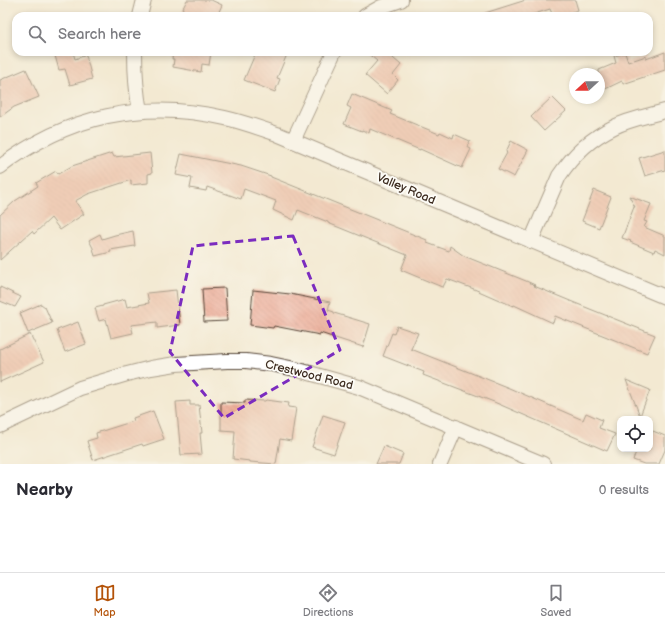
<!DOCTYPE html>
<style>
:root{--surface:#fff;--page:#f7f7f7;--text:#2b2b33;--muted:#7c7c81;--line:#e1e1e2;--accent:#b45309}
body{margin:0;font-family:"Balsamiq Sans",sans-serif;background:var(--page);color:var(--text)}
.controls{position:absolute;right:12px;bottom:12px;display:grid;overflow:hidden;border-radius:8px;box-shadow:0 2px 6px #0003}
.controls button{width:36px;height:36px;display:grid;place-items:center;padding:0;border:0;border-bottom:1px solid var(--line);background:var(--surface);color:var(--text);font:20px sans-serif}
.compass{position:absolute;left:569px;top:68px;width:36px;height:36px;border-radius:50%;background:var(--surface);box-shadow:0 2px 6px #0003;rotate:249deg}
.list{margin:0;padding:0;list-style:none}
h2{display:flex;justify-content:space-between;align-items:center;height:52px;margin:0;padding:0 16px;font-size:17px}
h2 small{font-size:13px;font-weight:400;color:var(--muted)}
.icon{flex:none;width:22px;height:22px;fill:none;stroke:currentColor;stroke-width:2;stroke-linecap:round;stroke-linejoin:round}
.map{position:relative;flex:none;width:665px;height:464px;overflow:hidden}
.search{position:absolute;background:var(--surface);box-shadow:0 2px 6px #0003;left:12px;right:12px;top:12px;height:44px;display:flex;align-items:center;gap:10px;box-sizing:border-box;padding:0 14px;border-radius:12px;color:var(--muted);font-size:15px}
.sheet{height:108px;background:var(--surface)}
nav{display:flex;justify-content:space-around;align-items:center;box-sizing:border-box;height:56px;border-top:1px solid var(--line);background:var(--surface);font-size:11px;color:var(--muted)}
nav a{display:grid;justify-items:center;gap:2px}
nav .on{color:var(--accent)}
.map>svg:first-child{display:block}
</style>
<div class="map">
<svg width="665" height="464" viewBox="0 0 665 464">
<defs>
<pattern id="building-back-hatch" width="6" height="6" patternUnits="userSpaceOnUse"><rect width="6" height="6" fill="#ebaa94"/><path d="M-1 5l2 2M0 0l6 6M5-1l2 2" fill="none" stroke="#ca927f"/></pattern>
</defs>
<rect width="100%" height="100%" fill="#fdfcf7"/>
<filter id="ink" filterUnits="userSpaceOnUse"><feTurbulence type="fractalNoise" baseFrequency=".025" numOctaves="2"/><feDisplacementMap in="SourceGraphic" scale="8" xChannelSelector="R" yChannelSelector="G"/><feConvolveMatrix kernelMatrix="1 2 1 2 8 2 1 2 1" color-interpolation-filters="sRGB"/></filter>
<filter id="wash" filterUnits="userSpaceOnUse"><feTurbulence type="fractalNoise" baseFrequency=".012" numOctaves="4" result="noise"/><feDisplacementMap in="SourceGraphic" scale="16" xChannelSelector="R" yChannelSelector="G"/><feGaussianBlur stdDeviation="0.9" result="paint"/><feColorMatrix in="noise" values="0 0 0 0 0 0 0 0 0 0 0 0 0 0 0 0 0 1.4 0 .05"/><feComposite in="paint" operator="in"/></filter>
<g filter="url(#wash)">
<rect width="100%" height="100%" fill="#f3e9d2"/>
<g id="blocks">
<g fill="url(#building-back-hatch)">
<polygon points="187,0 211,0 222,5 217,16 179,16"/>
<polygon points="526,0 575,0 578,10 560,16 553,16 550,9 528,16 485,16 485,13"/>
<polygon points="54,52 73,52 75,59 86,55 92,79 70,85 65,69 59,70"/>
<polygon points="173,52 211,52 209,65 202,64 201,72 173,67 174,59 172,59"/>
<polygon points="256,52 288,52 277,78 280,79 275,92 244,80"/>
<polygon points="366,52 386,52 401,65 393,75 398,80 387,94 365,75 377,61"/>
<polygon points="665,52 665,70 623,84 622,81 599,92 599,70 616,63 614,56 625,53 628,62 646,56 646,59"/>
<polygon points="26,69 39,97 14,107 0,117 0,80"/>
<polygon points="352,94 392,111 390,114 439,134 440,132 453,138 454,134 470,141 467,147 471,149 462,168 420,149 420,150 370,129 369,133 362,130 362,131 344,124 351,108 347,106"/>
<polygon points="552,97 566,111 544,131 531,117"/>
<polygon points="511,141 528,150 514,177 498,169 507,153 506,152"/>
<polygon points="665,150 665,170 645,176 639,158"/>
<polygon points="112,153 114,157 150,153 152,173 148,174 148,183 131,185 131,180 88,194 75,201 84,214 60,230 51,218 34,234 32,231 0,260 0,215 15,201 38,186 36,183 56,171 58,174 72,166"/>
<polygon points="181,154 241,166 271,176 271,177 427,240 427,243 449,251 450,246 464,256 526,281 535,285 534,286 575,303 655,335 647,353 555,316 553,323 514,305 513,306 474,289 447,279 443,287 442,287 401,270 407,255 328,223 328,222 298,210 294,220 273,210 276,201 244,189 241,199 207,187 206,191 190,188 192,178 176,175"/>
<polygon points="594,190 611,197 599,228 582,221"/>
<polygon points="629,196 651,204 644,221 647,222 644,227 665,236 665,254 655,249 654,252 630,242 631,241 622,238 634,207 635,207"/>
<polygon points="133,231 135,246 110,250 111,252 95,256 93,248 89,240 100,234 102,239 115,235"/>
<polygon points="0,287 21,297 15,307 0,301"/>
<polygon points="225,288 227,321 204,322 202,289"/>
<polygon points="176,290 180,325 157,328 157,322 131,325 133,333 111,338 106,319 99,321 95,308 103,306 103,305 125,299 127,307 149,303 147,293"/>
<polygon points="253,290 290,294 330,302 328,310 334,312 334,313 370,324 363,347 320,333 320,335 274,326 273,328 250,325"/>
<polygon points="41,304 45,307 52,323 28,333 20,313"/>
<polygon points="78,322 86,344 65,352 57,330"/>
<polygon points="397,326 418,333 411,349 509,388 583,420 586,413 602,420 599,428 615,434 607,451 494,402 423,375 424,372 383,356 392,333 394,334"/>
<polygon points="30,334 44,362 0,382 0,349"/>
<polygon points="626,380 650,390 640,416"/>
<polygon points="245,400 265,401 266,400 289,403 288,407 296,408 291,441 280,439 276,464 250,462 250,461 233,459 235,431 221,430 221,402 245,403"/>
<polygon points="190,401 190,405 199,405 202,433 200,433 202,454 181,455 176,402"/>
<polygon points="153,411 164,439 143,446 142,444 93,460 87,441 97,438 96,433 134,421 133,418"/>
<polygon points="323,415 345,422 334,454 312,447"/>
<polygon points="653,431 665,436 665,450 659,464 644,464 633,460 637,449 650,449 650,438"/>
<polygon points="384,446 403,454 399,464 376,464"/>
</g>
</g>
</g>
<g filter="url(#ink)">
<use href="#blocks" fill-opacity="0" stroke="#574739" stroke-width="1"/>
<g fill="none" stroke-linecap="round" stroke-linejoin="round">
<g stroke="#574739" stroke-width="16">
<g id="street">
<polyline points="140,16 144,0"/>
<polyline points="365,16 381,7 401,0"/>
<path d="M 135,52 C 135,72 136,91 140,111"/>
<polyline points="293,141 334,52"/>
<path d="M 0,167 C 66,116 143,99 225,118 C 243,122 260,128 277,134 L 665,297"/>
<path d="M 531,241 L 559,176 C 573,155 591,138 614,127 C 630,119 648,116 665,111"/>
<polyline points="0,426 80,388 127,374 151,368 176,364 227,361 246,361 271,364 295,369 359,387 543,464"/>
<polyline points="440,464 456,427"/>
</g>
</g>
<use href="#street" stroke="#fff" stroke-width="14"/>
</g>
</g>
<path d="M0 0H665V464H0ZM 293,236 L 340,350 L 224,418 L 170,352 L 193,246 Z" fill="#f3e9d2" fill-opacity=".55" fill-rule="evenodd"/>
<path fill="none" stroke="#7b2cbf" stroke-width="3" stroke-dasharray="8 5" stroke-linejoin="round" d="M 293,236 L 340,350 L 224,418 L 170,352 L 193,246 Z"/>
<g text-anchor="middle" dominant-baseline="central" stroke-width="3.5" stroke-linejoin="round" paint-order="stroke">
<g font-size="12" fill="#3b2a1e" stroke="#fdfcf7">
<text transform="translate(406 189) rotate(23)">Valley Road</text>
<text transform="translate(309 375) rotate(14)">Crestwood Road</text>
</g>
</g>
</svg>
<div class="controls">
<button><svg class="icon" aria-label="locate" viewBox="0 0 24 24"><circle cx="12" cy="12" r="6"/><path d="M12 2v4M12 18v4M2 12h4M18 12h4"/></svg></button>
</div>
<svg class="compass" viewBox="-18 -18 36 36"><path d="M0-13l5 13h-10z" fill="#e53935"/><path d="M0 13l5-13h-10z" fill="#7c7c81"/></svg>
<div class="search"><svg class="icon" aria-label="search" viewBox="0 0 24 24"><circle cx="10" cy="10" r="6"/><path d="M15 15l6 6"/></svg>Search here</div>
</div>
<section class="sheet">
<h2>Nearby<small>0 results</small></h2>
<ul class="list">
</ul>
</section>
<nav>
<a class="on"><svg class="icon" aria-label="map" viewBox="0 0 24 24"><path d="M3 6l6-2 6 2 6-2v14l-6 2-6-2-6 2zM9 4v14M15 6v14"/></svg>Map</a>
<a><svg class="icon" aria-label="directions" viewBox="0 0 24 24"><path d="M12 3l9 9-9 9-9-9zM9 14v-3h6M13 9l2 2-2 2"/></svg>Directions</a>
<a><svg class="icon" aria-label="saved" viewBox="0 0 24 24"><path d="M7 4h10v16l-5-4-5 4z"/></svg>Saved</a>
</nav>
